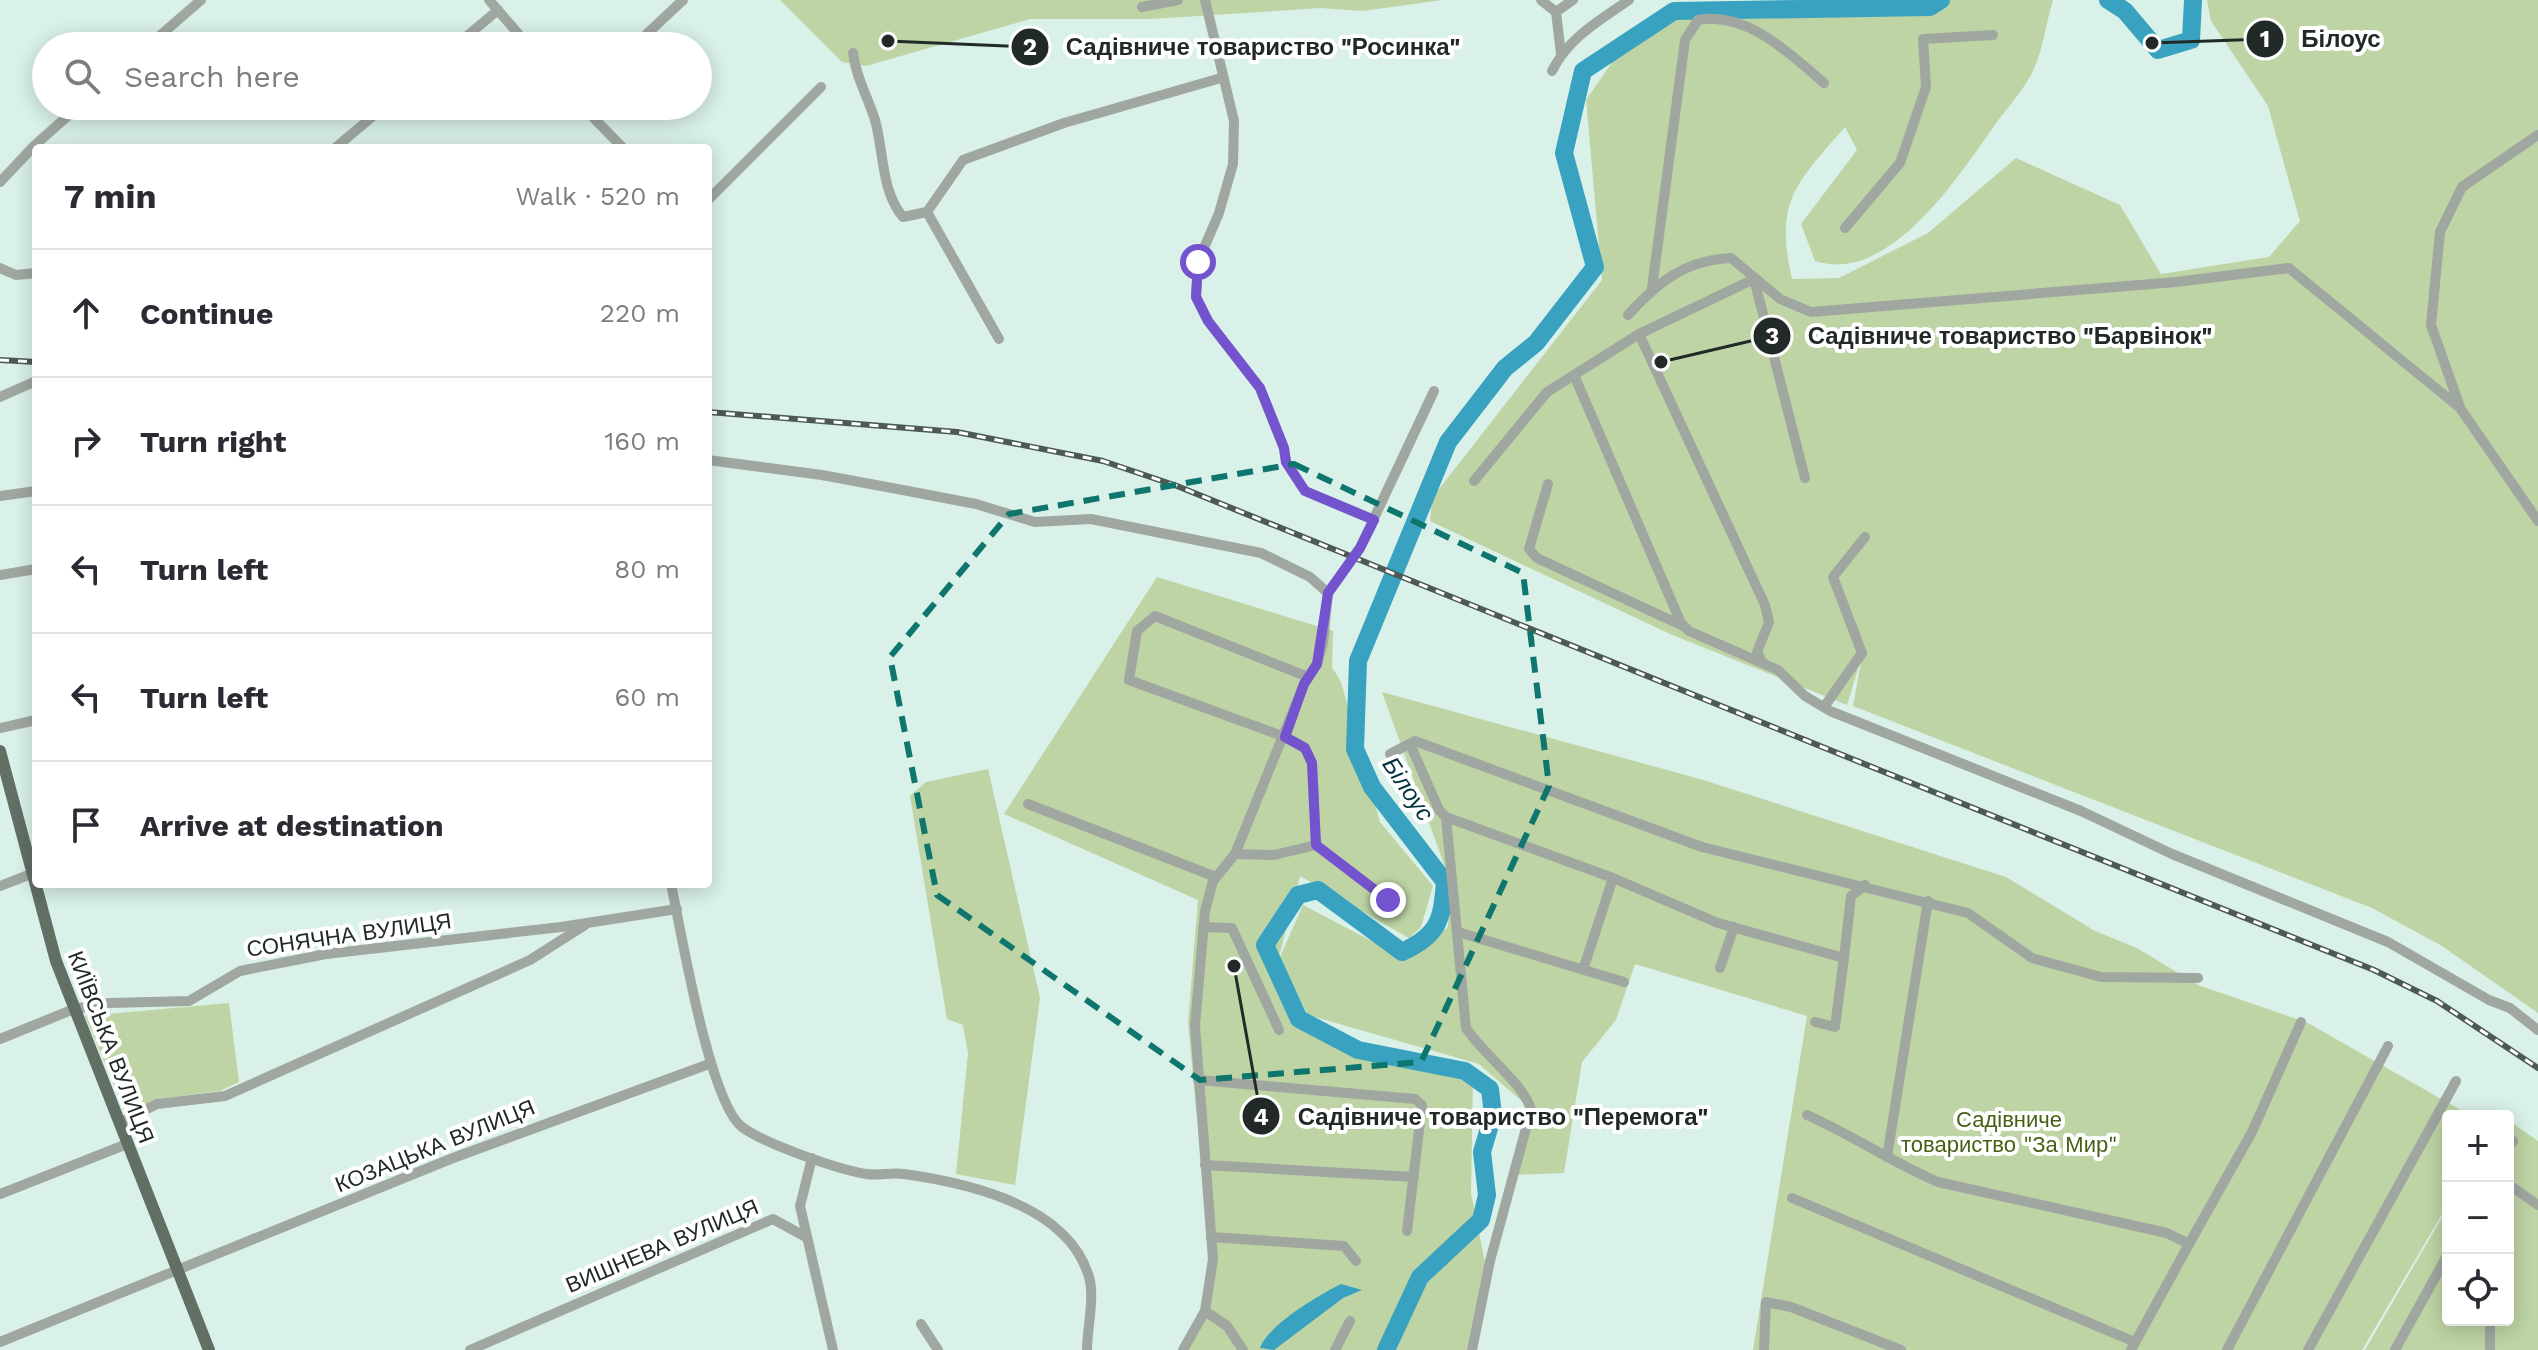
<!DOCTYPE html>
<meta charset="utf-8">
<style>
:root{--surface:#fff;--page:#f7f7f7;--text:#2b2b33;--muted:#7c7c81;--line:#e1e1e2}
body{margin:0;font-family:"Work Sans",sans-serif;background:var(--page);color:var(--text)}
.controls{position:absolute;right:24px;bottom:24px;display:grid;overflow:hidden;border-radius:8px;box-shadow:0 4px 20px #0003}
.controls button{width:72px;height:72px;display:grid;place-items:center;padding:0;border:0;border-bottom:2px solid var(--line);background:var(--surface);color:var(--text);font:40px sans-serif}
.stop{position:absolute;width:24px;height:24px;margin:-18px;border:6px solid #7354ce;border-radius:50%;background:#fff}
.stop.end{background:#7354ce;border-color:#fff;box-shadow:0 2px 8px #0008}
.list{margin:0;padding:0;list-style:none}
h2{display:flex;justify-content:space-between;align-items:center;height:104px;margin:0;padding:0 32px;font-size:34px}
h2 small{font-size:26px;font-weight:400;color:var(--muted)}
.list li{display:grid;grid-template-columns:52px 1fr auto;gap:24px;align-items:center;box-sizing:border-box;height:128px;padding:0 32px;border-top:2px solid var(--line)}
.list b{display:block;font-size:30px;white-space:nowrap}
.list em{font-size:26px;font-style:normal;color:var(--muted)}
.icon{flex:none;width:44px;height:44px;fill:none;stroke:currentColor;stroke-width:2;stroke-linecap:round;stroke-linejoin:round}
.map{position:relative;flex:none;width:2538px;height:1350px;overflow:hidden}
.search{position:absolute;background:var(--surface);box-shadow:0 4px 20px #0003;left:32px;top:32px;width:680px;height:88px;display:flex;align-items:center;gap:20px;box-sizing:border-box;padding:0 28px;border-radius:44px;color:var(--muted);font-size:30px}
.panel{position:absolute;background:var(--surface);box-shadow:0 4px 20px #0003;left:32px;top:144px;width:680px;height:744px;border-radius:8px}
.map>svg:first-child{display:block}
</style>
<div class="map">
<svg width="2538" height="1350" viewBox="0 0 2538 1350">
<rect width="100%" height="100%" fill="#d9f1e9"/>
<g fill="#bed4a4">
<polygon points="780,0 1442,0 1363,11 1320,8 1152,19 1030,19 866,66 842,62"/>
<path d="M 1857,0 L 2053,0 C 2046,23 2043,50 2033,71 C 2024,90 2006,109 1994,126 C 1958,177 1889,285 1815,261 L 1801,224 L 1857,150 L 1845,127 C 1796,184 1774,200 1792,279 L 1839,278 L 1928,233 L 2016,158 L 2120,205 L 2161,274 L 2269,257 L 2300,221 L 2268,106 L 2211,21 L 2207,0 L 2538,0 L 2538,1013 L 2442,946 L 2372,908 L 1853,706 L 1862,656 L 1847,705 L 1670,634 L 1430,521 L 1432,498 L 1602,280 L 1586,100 L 1629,38 L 1676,14 C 1735,29 1798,10 1857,0 Z"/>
<polygon points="1157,577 1333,631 1332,667 1341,682 1380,822 1433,886 1421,927 1409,938 1300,876 1274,976 1292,1013 1314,1035 1473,1079 1471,1193 1485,1262 1467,1350 1188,1350 1213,1286 1188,1023 1198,900 1004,814"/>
<polygon points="1382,692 1700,779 2006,877 2095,931 2137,948 2198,985 2308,1023 2471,1116 2448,1116 2448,1204 2362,1350 1753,1350 1807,1016 1635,964 1616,1020 1582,1062 1564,1173 1514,1175 1531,1109 1479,1064 1308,1015 1279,959 1303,905 1406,959 1448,927 1450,881"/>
<polygon points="988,769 1040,998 1015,1185 956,1174 968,1053 963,1025 947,1019 910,796 926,782"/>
<polygon points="229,1003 239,1082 220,1091 157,1099 126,1113 85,1016"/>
<polygon points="2508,1120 2538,1141 2538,1350 2365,1350 2448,1207 2448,1320 2508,1320"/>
</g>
<path fill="#38a2c0" d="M 1341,1284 L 1362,1290 L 1343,1298 L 1274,1350 L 1260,1348 C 1268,1325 1319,1295 1341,1284 Z"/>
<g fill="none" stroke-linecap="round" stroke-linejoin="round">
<g stroke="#38a2c0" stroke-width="18">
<polyline points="2108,0 2125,11 2158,50 2191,40 2193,0"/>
<path d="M 1386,1350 L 1420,1277 L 1481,1220 L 1487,1195 L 1482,1152 L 1493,1115 L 1490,1089 L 1465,1071 L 1358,1050 L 1299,1019 L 1265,945 L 1298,895 L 1318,890 L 1402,952 C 1439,935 1442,920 1445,882 L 1372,787 L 1355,749 L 1358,661 L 1448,442 L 1505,368 L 1536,343 L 1595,267 L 1564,153 L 1583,71 L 1674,11 L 1930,7 L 1941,0"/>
</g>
<g stroke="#a0a7a1" stroke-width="10">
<polyline points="489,0 529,46"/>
<polyline points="1205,0 1234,121 1233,164 1219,213 1198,262 1196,297 1208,321 1260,388 1284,448 1286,462 1305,491 1374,520"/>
<polyline points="1541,0 1556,12"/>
<polyline points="1142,7 1178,0"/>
<polyline points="148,46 201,0"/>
<polyline points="455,46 498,10"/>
<polyline points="634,46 683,0"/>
<path d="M 853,53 C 856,78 868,97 875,120 C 884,152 881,191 903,217 L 927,212 L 963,160 L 1064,123 L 1221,78"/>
<polyline points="1561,54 1556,12 1573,0"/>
<path d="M 1552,71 C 1569,37 1599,21 1629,0"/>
<polyline points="582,106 623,148"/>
<polyline points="335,148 385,106"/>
<polyline points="0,182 35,145 79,106"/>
<polyline points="708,200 821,87"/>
<polyline points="927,212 999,339"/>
<polyline points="1845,228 1900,163 1926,87 1923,39 1993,35"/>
<polyline points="0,268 16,275 36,273"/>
<polyline points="1754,279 1805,478"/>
<path d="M 1652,288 L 1685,40 L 1698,20 C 1747,11 1790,54 1824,83"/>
<path d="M 1628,315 C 1658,282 1685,260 1731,258 L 1780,299 L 1811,312 L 2176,282 L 2289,268 L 2460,408 L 2538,521"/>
<polyline points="1639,334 1765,605 1769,622 1757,652 1762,662"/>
<polyline points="1574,375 1681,623 1689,631 1778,670 1805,696 1830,711 2081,811 2172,854 2388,942 2489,1000 2510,1008 2538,1030"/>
<polyline points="0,397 36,381"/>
<polyline points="2460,407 2431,325 2440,232 2462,187 2538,135"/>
<polyline points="708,460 822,475 908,491 976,504 1035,522 1091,519 1261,553 1310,577 1328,593"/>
<polyline points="1474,481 1547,392 1639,334 1754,279"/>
<polyline points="1548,484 1529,549 1537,558 1683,626"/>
<polyline points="0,496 36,491"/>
<polyline points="0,575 36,569"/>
<polyline points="1308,677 1155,616 1137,631 1129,680 1285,737 1305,748 1312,763 1316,845 1388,900"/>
<polyline points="1824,707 1862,653 1833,577 1865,537"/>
<polyline points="0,728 36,720"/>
<polyline points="1410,744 1439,810 1446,817 1613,878 1718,923 1844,958 1851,896 1865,885"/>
<polyline points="1390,754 1415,741 1702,847 1968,913 2032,958 2101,977 2198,978"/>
<polyline points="1028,804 1216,877"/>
<path d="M 1446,817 L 1466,1028 C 1483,1054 1525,1085 1531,1110 L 1490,1261 L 1472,1350"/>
<polyline points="1235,854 1274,855 1316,845"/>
<path d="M 671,884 C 681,930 709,1102 742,1127 C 765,1144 839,1170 867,1174 C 879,1176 892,1172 904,1174 C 969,1183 1068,1205 1089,1277 C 1095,1297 1087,1329 1087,1350"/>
<polyline points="0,886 36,872"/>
<polyline points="1203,927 1232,928 1279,1030"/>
<polyline points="1458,932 1624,982"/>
<polyline points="1720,968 1734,927"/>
<polyline points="1583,970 1613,878"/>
<polyline points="1815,1022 1835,1027 1844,958"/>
<polyline points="0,1039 74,1009 110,1003 189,1001 240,971 326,954 561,927 677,909"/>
<polyline points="1198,1080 1415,1099 1422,1105 1407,1231"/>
<path d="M 1807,1115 C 1852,1135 1893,1163 1938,1182 L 2167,1233 L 2189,1244 L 2131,1350"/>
<polyline points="119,1123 157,1104 225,1096 530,960 585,925"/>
<polyline points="2508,1148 2513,1141"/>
<polyline points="1887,1157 1928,901"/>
<polyline points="812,1158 800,1206 833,1350"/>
<polyline points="1205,1165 1414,1177"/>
<polyline points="2508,1184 2538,1205"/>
<polyline points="0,1194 127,1144"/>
<polyline points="1792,1198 2135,1342"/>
<polyline points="1211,1237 1344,1246 1356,1261"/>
<polyline points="2189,1244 2252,1132 2301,1022"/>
<polyline points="1205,1311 1227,1326 1243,1350"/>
<polyline points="921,1324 938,1350"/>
<polyline points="0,1342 453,1158 709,1064"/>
<polyline points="470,1350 773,1219 804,1236"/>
<polyline points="1183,1350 1205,1311 1213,1259 1195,1026 1205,911 1213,881 1235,854 1304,684 1317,664 1323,643 1328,593 1360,548 1434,391"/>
<polyline points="1335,1350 1350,1321"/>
<polyline points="1764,1350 1766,1302 1791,1307 1901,1350"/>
<polyline points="2227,1350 2388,1046"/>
<polyline points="2308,1350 2456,1081"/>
<polyline points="2395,1350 2448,1254"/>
<polyline points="2490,1350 2490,1320"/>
</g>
<polyline stroke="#626f65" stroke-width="12" points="0,751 56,961 209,1350"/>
<g stroke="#4c5954" stroke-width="6">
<g id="rail">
<polyline points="0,360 36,362"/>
<polyline points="708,412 957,432 1103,461 1177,486 2374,970 2437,1001 2538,1068"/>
</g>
</g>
<use href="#rail" stroke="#fff" stroke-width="3" stroke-dasharray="9" stroke-linecap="butt"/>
</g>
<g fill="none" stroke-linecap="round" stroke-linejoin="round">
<polyline stroke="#7354ce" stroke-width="10" points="1198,262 1196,297 1208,321 1260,388 1284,448 1286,462 1305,491 1374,520 1360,548 1328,593 1317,664 1304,684 1285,737 1305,748 1312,763 1316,845 1388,900"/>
</g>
<path fill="none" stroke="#0f766e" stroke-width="6" stroke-dasharray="16 10" stroke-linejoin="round" d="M 1294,464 L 1523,573 L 1549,786 L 1421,1062 L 1200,1080 L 937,895 L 890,657 L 1009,514 Z"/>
<g text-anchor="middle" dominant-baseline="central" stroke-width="8" stroke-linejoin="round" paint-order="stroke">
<g font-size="22" fill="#212a27" stroke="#fff">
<text transform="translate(349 935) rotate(-8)">СОНЯЧНА ВУЛИЦЯ</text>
<text transform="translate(111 1047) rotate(69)">КИЇВСЬКА ВУЛИЦЯ</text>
<text transform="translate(435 1146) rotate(-22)">КОЗАЦЬКА ВУЛИЦЯ</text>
<text transform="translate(662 1246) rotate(-23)">ВИШНЕВА ВУЛИЦЯ</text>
</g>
<g font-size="22" fill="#466114" stroke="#fff">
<text x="2009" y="1119">Садівниче<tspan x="2009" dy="25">товариство "За Мир"</tspan></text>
</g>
<g font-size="24" font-style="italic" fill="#00313e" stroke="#fff">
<text transform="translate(1408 789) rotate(56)">Білоус</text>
</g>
</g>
<path fill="none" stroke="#212a27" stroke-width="3" d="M2152 43L2265 39M888 41L1030 47M1661 362L1772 336M1234 966L1261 1116"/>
<g fill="#212a27" stroke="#fff" stroke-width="3">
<circle cx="2152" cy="43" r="8"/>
<circle cx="888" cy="41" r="8"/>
<circle cx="1661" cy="362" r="8"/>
<circle cx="1234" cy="966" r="8"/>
<circle cx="2265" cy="39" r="20"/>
<circle cx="1030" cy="47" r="20"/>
<circle cx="1772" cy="336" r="20"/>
<circle cx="1261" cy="1116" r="20"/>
</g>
<g font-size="24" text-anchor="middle" font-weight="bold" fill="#fff">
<text x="2265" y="47">1</text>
<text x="1030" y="55">2</text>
<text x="1772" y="344">3</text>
<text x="1261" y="1125">4</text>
</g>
<g font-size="24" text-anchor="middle" font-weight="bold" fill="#212a27" stroke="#fff" stroke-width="8" stroke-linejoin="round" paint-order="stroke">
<text x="2341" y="47">Білоус</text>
<text x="1263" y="55">Садівниче товариство "Росинка"</text>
<text x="2010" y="344">Садівниче товариство "Барвінок"</text>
<text x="1503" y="1125">Садівниче товариство "Перемога"</text>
</g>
</svg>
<div class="controls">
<button>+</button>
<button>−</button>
<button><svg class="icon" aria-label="locate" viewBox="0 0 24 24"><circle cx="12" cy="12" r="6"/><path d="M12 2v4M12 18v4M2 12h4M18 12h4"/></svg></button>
</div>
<div class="stop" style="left:1198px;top:262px"></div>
<div class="stop end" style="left:1388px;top:900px"></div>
<div class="search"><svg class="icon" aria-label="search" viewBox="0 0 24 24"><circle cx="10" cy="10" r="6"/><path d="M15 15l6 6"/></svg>Search here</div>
<section class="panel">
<h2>7 min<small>Walk · 520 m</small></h2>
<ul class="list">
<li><svg class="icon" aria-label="ahead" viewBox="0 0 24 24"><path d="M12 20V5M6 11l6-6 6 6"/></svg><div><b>Continue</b></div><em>220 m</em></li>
<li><svg class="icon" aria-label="right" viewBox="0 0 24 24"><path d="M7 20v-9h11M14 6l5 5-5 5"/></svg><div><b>Turn right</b></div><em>160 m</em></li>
<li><svg class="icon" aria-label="left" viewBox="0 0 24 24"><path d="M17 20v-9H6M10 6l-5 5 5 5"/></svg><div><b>Turn left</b></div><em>80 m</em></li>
<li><svg class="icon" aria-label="left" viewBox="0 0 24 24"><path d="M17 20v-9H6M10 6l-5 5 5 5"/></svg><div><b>Turn left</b></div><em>60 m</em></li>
<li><svg class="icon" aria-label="arrive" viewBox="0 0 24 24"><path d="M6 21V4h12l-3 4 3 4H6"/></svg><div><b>Arrive at destination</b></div></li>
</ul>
</section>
</div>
